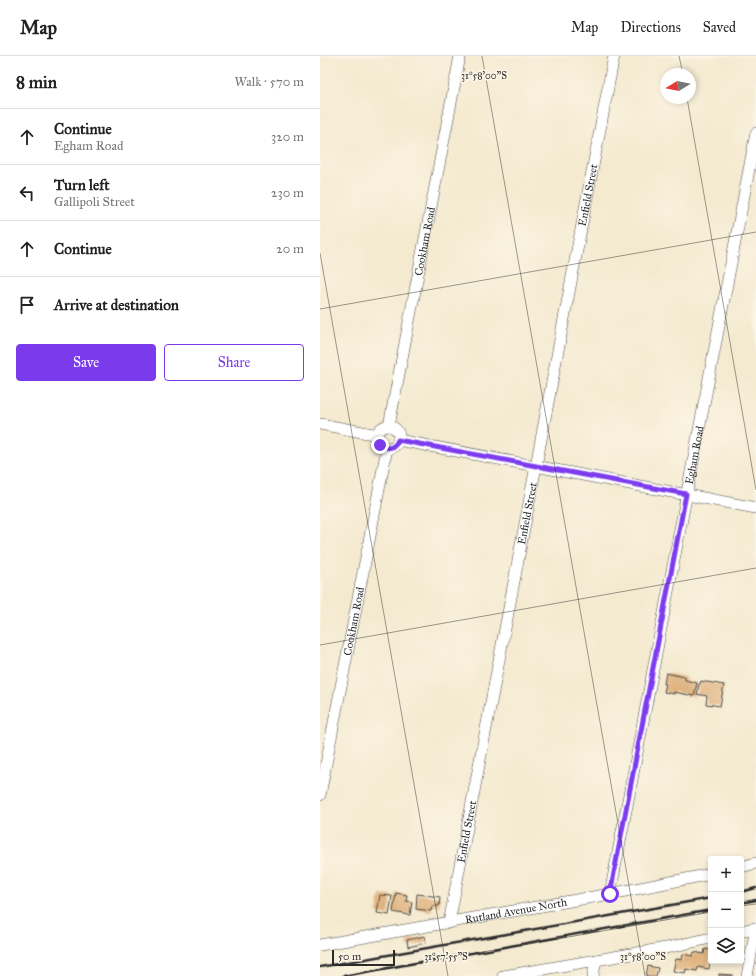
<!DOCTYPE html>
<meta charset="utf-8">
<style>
:root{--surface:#fff;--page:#f2f2f2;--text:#222;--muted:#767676;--line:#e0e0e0;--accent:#7c3aed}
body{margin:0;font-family:"IM FELL Great Primer",serif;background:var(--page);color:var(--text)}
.controls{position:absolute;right:12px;bottom:12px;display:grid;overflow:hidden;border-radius:4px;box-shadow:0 2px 6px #0003}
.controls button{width:36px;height:36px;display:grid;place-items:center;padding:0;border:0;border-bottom:1px solid var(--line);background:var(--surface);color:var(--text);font:20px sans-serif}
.compass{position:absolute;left:340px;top:12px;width:36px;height:36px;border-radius:50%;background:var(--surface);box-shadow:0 2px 6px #0003;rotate:260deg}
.scale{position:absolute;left:12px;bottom:10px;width:63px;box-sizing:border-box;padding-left:4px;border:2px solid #2b2b2b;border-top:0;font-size:11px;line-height:14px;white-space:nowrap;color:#2b2b2b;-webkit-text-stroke:3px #fcf5e5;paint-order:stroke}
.stop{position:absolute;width:12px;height:12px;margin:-9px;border:3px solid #7c3aed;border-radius:50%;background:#fff}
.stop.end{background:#7c3aed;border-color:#fff;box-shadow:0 1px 4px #0008}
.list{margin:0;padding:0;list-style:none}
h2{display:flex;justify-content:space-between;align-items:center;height:52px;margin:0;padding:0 16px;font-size:17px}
h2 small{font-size:13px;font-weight:400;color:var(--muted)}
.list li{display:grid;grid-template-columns:26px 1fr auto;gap:12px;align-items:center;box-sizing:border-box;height:56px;padding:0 16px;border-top:1px solid var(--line)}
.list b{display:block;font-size:15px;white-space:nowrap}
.list p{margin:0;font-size:13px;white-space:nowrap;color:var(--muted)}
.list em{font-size:13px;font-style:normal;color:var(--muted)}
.actions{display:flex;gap:8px;padding:12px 16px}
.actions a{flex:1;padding:9px 0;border:1px solid var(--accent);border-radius:4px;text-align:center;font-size:14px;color:var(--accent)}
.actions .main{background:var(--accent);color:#fff}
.icon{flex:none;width:22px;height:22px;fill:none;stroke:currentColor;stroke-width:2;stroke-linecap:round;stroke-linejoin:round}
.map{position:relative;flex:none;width:436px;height:920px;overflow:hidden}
header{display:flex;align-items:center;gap:24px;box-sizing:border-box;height:56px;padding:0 20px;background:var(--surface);border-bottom:1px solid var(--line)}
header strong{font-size:19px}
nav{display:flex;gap:22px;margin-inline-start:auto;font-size:14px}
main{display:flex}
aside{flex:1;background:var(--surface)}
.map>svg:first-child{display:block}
</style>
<header>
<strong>Map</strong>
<nav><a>Map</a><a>Directions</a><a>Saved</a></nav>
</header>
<main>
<aside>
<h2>8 min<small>Walk · 570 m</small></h2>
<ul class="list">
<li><svg class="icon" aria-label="ahead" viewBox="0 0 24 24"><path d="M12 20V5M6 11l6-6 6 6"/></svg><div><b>Continue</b><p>Egham Road</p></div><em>320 m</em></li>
<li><svg class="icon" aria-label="left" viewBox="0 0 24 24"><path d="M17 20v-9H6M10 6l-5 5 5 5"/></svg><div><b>Turn left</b><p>Gallipoli Street</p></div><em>230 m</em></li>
<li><svg class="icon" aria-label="ahead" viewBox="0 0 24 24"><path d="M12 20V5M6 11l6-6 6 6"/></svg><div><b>Continue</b></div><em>20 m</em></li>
<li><svg class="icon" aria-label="arrive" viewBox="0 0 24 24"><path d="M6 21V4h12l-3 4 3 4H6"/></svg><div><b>Arrive at destination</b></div></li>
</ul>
<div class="actions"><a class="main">Save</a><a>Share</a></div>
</aside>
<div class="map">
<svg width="436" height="920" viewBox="0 0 436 920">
<rect width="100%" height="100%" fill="#fcf5e5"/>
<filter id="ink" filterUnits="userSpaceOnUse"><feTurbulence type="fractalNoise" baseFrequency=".025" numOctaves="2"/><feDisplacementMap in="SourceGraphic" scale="8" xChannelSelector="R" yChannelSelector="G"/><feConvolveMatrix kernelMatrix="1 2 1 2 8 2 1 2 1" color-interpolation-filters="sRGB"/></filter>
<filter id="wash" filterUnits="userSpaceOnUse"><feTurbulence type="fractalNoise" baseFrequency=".012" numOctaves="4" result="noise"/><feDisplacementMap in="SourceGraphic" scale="16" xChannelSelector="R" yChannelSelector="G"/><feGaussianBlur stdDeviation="0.9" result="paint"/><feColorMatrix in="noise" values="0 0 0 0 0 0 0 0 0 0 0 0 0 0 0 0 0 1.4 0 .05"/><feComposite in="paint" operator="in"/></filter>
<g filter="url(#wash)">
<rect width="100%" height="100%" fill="#f4ead0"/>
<g id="blocks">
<g fill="#e0b380">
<polygon points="346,617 365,621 365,624 377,627 374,640 354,636 354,638 344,636 346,628 344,628"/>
<polygon points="381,625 404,629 400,650 386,648 387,640 377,638 379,628 380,628"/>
<polygon points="76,837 87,839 86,845 92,846 90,859 73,856"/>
<polygon points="97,838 120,841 119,850 112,850 111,855 96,853"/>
<polygon points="60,839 72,840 69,859 57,857"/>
<polygon points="105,880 106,887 88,891 87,884"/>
<polygon points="385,893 391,894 389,913 378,911 377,915 366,913 365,917 353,915 356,903 362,904 363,898 373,900 374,896 384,898"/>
<polygon points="328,910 338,912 336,920 326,920"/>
<polygon points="399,918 413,919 413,920 399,920"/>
</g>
</g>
</g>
<g filter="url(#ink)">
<use href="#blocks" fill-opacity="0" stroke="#494844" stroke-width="1"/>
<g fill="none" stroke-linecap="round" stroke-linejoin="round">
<g stroke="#494844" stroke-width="12">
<g id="minor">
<polyline points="0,368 58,379"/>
<path id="s1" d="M 69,370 L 140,0"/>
<circle cx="68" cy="381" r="11"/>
<polyline points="78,384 436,452"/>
<path id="s2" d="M 0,739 L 67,392"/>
<polyline points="421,811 436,807"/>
<path id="s3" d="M 290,838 L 436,77"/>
<path id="s4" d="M 129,867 L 294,0"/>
<polyline points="421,875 436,872"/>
<path id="s5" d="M 0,889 L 290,838 L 391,818"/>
<polyline points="183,920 346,892 391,882"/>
<polyline points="273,920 276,904"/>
<polyline points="427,920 436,872"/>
</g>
</g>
<use href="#minor" stroke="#fff" stroke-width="11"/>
<g stroke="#2b2b2b" stroke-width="2.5">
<polyline points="421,836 436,832"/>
<polyline points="421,847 436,844"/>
<polyline points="0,911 391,842"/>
<polyline points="23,920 391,854"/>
</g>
</g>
</g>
<g fill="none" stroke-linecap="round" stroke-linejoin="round" filter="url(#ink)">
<path stroke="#7c3aed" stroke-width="5" d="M 60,389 C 68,394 75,392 78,384 L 366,438 L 290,838"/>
</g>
<path fill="none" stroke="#2b2b2b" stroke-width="1" stroke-opacity="0.45" d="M 162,0 L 325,920M 359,0 L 363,18M 367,42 L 436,434M 0,197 L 128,920M 0,253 L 436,176M 0,589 L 436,512M 421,850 L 436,848M 26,920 L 391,856"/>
<g text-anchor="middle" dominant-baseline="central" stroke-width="3.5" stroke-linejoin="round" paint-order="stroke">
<g font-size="11" fill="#2b2b2b" stroke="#fcf5e5">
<text stroke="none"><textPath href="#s4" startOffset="741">Enfield Street</textPath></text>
<text stroke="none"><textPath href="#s1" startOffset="188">Cookham Road</textPath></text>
<text stroke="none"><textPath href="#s3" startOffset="447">Egham Road</textPath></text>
<text stroke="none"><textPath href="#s4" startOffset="417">Enfield Street</textPath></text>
<text stroke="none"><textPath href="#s2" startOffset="177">Cookham Road</textPath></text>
<text stroke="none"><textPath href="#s4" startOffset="93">Enfield Street</textPath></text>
<text stroke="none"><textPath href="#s5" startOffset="199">Rutland Avenue North</textPath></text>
</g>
</g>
<g font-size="10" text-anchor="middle" fill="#2b2b2b" stroke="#fcf5e5" stroke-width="3.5" stroke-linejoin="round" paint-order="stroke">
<text x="164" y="23">31°58'00"S</text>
<text x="126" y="904">31°57'55"S</text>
<text x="323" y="904">31°58'00"S</text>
</g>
</svg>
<div class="controls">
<button>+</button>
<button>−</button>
<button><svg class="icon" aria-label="layers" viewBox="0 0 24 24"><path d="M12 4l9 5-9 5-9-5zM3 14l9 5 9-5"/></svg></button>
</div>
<svg class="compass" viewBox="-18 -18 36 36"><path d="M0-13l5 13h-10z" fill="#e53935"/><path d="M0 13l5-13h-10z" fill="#767676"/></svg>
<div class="scale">50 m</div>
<div class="stop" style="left:290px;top:838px"></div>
<div class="stop end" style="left:60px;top:389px"></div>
</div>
</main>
